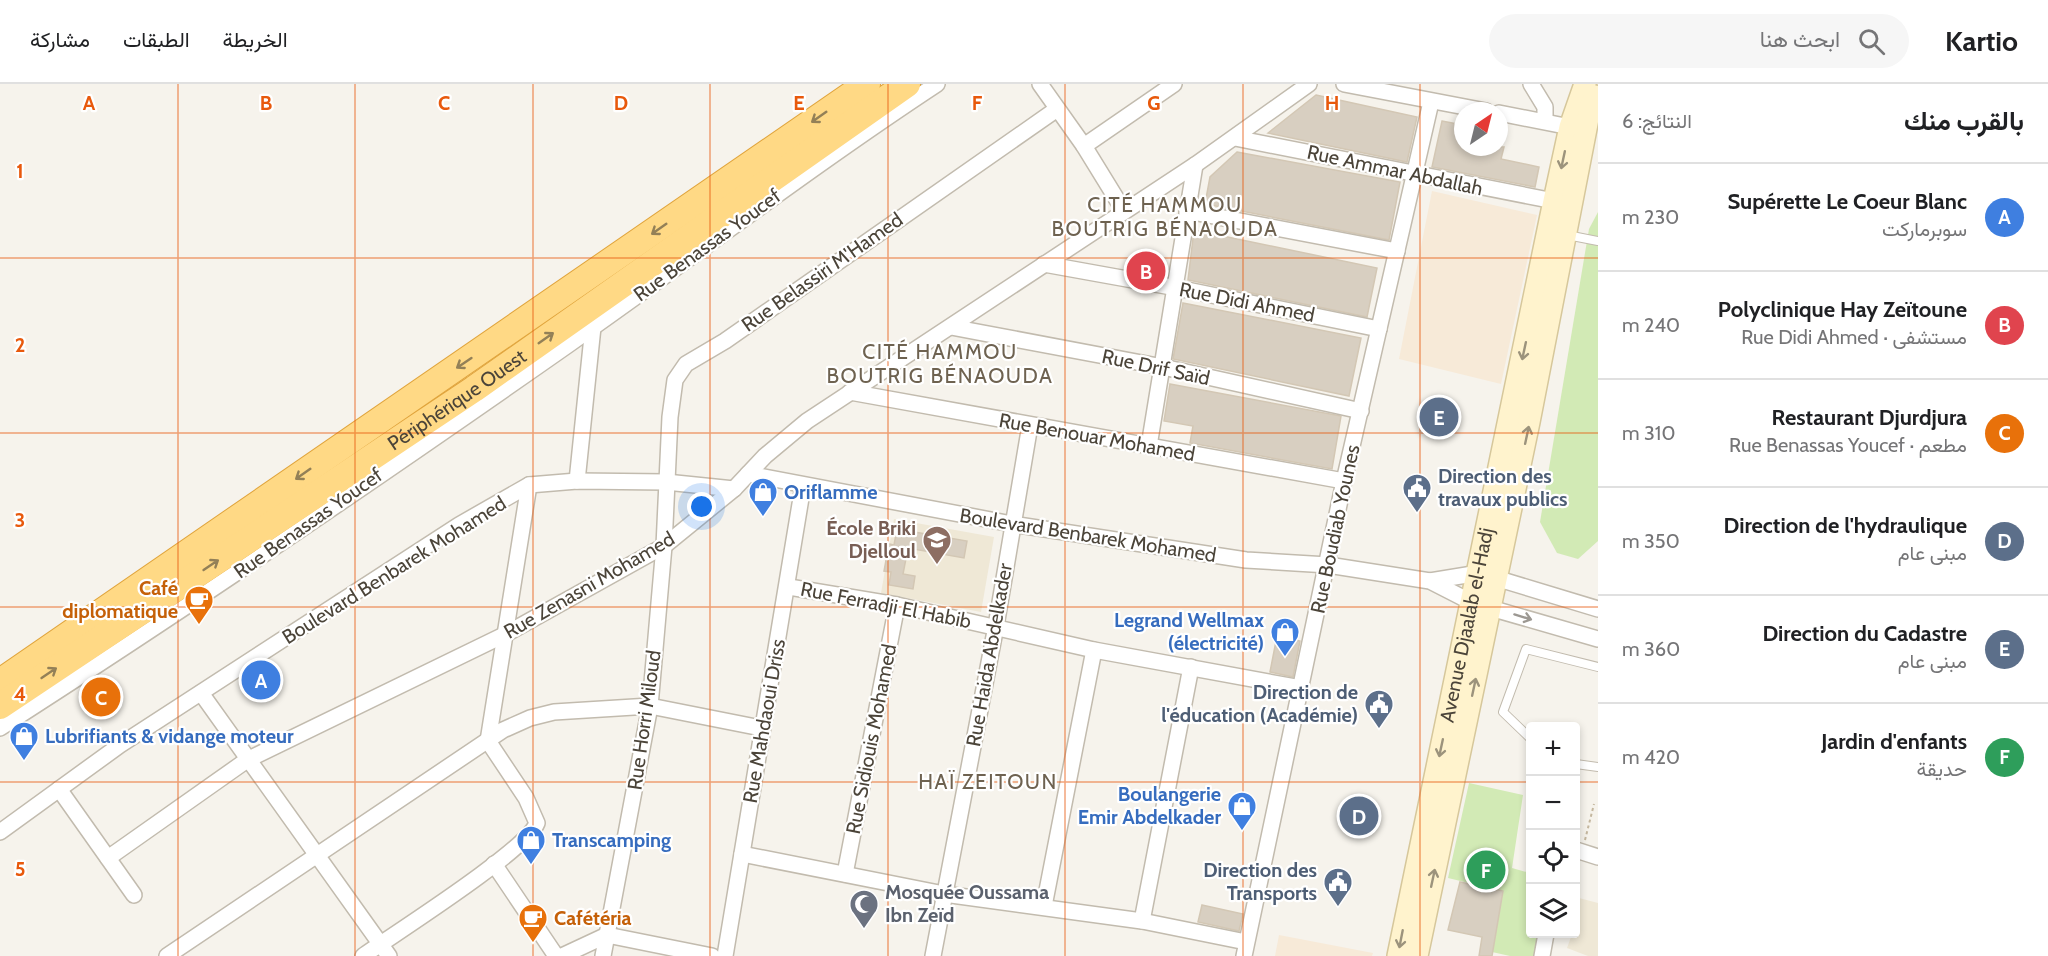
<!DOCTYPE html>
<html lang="ar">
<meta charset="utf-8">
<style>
:root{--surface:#fff;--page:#f6f6f6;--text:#202124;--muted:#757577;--line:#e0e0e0;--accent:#d93025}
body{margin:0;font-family:Cabin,Vazirmatn,sans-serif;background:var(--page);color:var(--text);direction:rtl}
.controls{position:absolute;right:18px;bottom:18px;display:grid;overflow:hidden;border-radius:6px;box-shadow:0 3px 9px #0003}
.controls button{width:54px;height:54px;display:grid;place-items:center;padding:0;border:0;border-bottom:2px solid var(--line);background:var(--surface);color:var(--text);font:30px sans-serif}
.compass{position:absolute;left:1454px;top:18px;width:54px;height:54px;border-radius:50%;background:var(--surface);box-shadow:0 3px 9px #0003;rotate:35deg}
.you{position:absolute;left:702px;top:423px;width:21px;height:21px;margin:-15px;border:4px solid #fff;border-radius:50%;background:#1a73e8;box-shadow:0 0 0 9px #1a73e833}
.badge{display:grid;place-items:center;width:39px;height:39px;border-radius:50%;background:var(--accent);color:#fff;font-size:20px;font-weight:700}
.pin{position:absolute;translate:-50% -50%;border:3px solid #fff;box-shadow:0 2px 6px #0006}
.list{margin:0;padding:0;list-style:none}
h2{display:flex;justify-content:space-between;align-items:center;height:78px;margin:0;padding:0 24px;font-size:26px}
h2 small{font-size:20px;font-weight:400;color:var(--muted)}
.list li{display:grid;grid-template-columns:39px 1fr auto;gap:18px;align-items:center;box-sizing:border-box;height:108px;padding:0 24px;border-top:2px solid var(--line)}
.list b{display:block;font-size:22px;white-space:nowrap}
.list p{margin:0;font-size:20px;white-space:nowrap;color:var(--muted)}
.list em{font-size:20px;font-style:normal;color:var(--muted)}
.icon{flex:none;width:33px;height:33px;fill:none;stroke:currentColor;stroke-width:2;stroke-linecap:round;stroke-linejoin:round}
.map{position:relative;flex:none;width:1598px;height:872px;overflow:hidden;direction:ltr}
header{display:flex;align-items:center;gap:36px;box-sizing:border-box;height:84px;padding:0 30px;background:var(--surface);border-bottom:2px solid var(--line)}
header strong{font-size:28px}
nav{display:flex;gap:33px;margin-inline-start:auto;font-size:21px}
.search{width:420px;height:54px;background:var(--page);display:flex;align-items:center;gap:15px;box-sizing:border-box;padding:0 21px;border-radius:33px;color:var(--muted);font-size:22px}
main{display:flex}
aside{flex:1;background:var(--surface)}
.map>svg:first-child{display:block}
</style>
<header>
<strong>Kartio</strong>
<div class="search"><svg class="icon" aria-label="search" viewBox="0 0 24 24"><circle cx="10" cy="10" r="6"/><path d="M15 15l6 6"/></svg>ابحث هنا</div>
<nav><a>الخريطة</a><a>الطبقات</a><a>مشاركة</a></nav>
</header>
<main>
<aside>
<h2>بالقرب منك<small>النتائج: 6</small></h2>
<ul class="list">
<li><span class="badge" style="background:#3f7fe0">A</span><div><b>Supérette Le Coeur Blanc</b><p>سوبرماركت</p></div><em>230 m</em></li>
<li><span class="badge" style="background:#e0444e">B</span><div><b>Polyclinique Hay Zeïtoune</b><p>مستشفى · Rue Didi Ahmed</p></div><em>240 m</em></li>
<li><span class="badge" style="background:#e8710a">C</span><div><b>Restaurant Djurdjura</b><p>مطعم · Rue Benassas Youcef</p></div><em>310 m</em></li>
<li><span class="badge" style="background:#5c6f8a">D</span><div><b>Direction de l'hydraulique</b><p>مبنى عام</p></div><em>350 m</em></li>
<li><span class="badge" style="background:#5c6f8a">E</span><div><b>Direction du Cadastre</b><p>مبنى عام</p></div><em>360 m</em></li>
<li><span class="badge" style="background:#2e9e5b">F</span><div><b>Jardin d'enfants</b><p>حديقة</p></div><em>420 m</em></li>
</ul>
</aside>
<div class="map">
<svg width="1598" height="872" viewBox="0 0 1598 872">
<rect width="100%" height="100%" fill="#f6f3ec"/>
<g fill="#f7ead8">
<polygon points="1432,107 1537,131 1501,300 1399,275"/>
<polygon points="1279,851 1373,869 1372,872 1275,872"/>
</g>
<g fill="#efe8d6">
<polygon points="894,435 994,453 981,528 881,509"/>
<polygon points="1579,814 1598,819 1598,872 1588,872 1567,864 1571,853 1563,850 1576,850 1576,826"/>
</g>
<g fill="#d2eab5">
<polygon points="1598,128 1598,457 1578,475 1557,469 1540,438 1589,145"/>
<polygon points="1469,699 1523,711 1512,784 1530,789 1530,850 1540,850 1535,872 1510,872 1492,868 1502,807 1448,794"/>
</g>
<g fill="#d8cfc1" stroke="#d3c7b4" stroke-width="1.5">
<polygon points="1316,11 1417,33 1407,78 1268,49"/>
<polygon points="1442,37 1463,41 1463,63 1504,63 1501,75 1539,83 1535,103 1432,83"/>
<polygon points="1237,68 1400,98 1389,156 1205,120 1210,93"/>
<polygon points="1194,146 1377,184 1367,233 1188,196"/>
<polygon points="1183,219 1361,254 1349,312 1173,275"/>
<polygon points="1170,300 1341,332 1332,385 1190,359 1193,342 1164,337"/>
<polygon points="897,445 967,457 964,474 908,464 903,490 915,492 913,505 889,501 891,488 884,487 889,460 894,461"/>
<polygon points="1277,552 1300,557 1293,593 1270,588"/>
<polygon points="1460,798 1503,807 1492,872 1479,872 1482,853 1448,846"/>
<polygon points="1202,821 1243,830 1239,847 1198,838"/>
</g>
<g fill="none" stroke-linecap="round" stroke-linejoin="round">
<g stroke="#c2bbae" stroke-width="10">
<g id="service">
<polyline points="1567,151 1598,157"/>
<polyline points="1530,654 1503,628 1526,565 1598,583"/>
<polyline points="1576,680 1598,683"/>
</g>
</g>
<g stroke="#c2bbae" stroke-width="18">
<g id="minor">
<polyline points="1040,0 1084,62 1124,127"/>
<polyline points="1344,0 1486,27"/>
<polyline points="1531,0 1545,23 1545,37"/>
<polyline points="1499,29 1570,43"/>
<polyline points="1235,54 1554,117"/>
<polyline points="1084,62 1174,0"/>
<polyline points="1187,127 1397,167"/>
<polyline points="1044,180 1177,204 1379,245"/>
<polyline points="951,243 1163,283 1361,327"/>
<polyline points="850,308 1344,397"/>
<polyline points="1149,362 1195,81"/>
<polyline points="748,390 1012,440 1246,476 1328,481 1430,497 1473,519 1598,555"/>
<polyline points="577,397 593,243"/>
<polyline points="1430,497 1479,489 1598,525"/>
<polyline points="789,503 897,521 1094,566 1301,604"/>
<polyline points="201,609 389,872"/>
<path d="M 0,644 C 192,521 381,392 568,261 C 692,174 811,83 937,0"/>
<polyline points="59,705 134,811"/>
<polyline points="0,748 120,661 459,441 529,401 577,397 666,398 734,405"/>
<polyline points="1576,766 1598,773"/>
<polyline points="742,770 944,810 1142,837 1246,858"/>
<polyline points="108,774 247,676 506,550 664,462 734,405 765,372 807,337 1195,81 1309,0"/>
<polyline points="494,780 556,872"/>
<polyline points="845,790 897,521"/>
<polyline points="1044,822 1094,566"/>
<polyline points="1142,837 1191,583"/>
<polyline points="167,872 503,646 530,634 554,628 650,622 761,644"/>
<path d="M 363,872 C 394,850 527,766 537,739 L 526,714 L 488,657 L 529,401"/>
<polyline points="562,872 607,851 712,872"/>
<polyline points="603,872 650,622 664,462 670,333 675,296 686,280 725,257 1057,25"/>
<polyline points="725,872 803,402"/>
<polyline points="933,872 996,542 1030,341"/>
<polyline points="1244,872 1344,397 1431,18"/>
<polyline points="1542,872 1546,850"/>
</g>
</g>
<g stroke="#d6c79b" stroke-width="24">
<g id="secondary">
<path id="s1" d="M 1398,872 L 1554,117 L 1570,43 L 1585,0"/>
<polyline points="1417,872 1529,338 1590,24 1595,12"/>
</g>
</g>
<g stroke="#e0a43c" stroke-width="28">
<g id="trunk">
<polyline points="0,598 867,0"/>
<path id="s2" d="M 0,622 L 474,305 L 907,0"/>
</g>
</g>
<polyline stroke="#c4b79f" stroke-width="2" stroke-dasharray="3 3" stroke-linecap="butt" points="1585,756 1594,720"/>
<use href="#service" stroke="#fff" stroke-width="8"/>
<use href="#minor" stroke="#fff" stroke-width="15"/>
<use href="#secondary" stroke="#fff3cd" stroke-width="21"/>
<use href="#trunk" stroke="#ffd985" stroke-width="26"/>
</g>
<defs><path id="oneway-shaft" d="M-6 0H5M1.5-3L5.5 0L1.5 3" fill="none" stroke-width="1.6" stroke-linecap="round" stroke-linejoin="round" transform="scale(1.5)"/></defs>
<g stroke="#938057">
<use href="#oneway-shaft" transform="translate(819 33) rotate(145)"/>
<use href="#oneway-shaft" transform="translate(659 145) rotate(145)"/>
<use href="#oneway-shaft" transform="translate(546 254) rotate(-35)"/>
<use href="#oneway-shaft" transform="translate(464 279) rotate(146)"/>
<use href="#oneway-shaft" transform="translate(303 390) rotate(145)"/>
<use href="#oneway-shaft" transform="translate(211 481) rotate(-34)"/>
<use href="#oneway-shaft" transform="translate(49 589) rotate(-34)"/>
</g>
<g stroke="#9c937c">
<use href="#oneway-shaft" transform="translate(1563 76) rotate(102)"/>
<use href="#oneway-shaft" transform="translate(1524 267) rotate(102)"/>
<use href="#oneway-shaft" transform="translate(1527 351) rotate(-78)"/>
<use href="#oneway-shaft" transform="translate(1474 603) rotate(-78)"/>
<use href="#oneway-shaft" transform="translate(1441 664) rotate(102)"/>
<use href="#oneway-shaft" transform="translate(1433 794) rotate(-78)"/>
<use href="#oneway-shaft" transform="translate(1401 855) rotate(101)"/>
</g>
<use stroke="#9c9892" href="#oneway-shaft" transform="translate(1523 533) rotate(17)"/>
<path fill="none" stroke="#e8590c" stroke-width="1.5" stroke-opacity="0.55" d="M 178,0 L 178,872M 355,0 L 355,872M 533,0 L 533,872M 710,0 L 710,872M 888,0 L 888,872M 1065,0 L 1065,872M 1243,0 L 1243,872M 1420,0 L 1420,872M 0,174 L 1598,174M 0,349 L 1598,349M 0,523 L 1598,523M 0,698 L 1530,698M 1576,698 L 1598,698"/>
<defs>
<g id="civic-pin" transform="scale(1.5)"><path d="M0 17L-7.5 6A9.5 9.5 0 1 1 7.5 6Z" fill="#5c6f8a" stroke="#fff"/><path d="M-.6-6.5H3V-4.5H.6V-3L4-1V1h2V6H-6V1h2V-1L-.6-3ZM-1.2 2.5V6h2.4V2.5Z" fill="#fff"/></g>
<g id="shop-pin" transform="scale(1.5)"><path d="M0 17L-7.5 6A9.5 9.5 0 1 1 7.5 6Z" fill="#3f7fe0" stroke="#fff"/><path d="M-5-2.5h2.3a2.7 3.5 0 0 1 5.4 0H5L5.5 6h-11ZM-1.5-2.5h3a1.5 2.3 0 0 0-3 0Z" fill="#fff"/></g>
<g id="school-pin" transform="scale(1.5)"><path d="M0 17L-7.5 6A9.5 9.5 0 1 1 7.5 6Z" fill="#8d6e63" stroke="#fff"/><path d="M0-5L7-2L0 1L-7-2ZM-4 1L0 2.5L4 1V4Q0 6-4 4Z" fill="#fff"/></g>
<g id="cafe-pin" transform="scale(1.5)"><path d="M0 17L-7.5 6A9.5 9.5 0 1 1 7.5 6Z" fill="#e8710a" stroke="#fff"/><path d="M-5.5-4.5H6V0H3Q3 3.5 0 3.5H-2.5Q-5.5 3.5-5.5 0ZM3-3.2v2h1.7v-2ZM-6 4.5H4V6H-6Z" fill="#fff"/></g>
<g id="mosque-pin" transform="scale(1.5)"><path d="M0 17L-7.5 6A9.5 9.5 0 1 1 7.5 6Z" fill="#6b7280" stroke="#fff"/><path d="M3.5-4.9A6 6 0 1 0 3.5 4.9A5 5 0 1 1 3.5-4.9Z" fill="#fff"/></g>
</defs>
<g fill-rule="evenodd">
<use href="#civic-pin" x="1417" y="404"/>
<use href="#shop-pin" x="763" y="408"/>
<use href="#school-pin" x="937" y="456"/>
<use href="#cafe-pin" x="199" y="516"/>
<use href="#shop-pin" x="1285" y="548"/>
<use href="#civic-pin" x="1379" y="620"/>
<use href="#shop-pin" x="24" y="652"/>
<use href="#shop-pin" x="1242" y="722"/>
<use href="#shop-pin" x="531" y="756"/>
<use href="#civic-pin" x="1338" y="798"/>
<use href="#mosque-pin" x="864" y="820"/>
<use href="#cafe-pin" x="533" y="834"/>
</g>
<g text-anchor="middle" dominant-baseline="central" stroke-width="4.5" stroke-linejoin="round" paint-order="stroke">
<g font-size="20" fill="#4b4439" stroke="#fff">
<text transform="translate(1395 86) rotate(12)">Rue Ammar Abdallah</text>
<text transform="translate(707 161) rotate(-36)">Rue Benassas Youcef</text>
<text transform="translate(822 188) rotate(-35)">Rue Belassiri M'Hamed</text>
<text transform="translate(1247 218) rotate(11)">Rue Didi Ahmed</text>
<text transform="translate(1156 283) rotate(12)">Rue Drif Saïd</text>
<text stroke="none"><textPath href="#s2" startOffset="550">Périphérique Ouest</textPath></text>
<text transform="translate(1097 353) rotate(10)">Rue Benouar Mohamed</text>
<text transform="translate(308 439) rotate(-35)">Rue Benassas Youcef</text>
<text transform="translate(1335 445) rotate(-78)">Rue Boudiab Younes</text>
<text transform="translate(1088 451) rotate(9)">Boulevard Benbarek Mohamed</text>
<text transform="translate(394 486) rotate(-32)">Boulevard Benbarek Mohamed</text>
<text transform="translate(589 501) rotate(-30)">Rue Zenasni Mohamed</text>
<text transform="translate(886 521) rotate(11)">Rue Ferradji El Habib</text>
<text stroke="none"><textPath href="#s1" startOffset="338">Avenue Djaalab el-Hadj</textPath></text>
<text transform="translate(989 571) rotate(-80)">Rue Haida Abdelkader</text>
<text transform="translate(644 636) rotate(-82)">Rue Horri Miloud</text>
<text transform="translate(764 637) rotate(-80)">Rue Mahdaoui Driss</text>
<text transform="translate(871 655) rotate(-79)">Rue Sidiouis Mohamed</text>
</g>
<g font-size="20" font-weight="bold" fill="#4e5e75" stroke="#fff" text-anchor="end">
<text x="1438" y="392" text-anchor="start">Direction des<tspan x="1438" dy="23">travaux publics</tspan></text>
<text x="1358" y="608">Direction de<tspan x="1358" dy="23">l'éducation (Académie)</tspan></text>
<text x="1317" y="786">Direction des<tspan x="1317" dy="23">Transports</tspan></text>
</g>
<g font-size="20" font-weight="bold" fill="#366cbe" stroke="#fff" text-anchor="start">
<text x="784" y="408">Oriflamme</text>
<text x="1264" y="536" text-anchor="end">Legrand Wellmax<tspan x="1264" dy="23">(électricité)</tspan></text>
<text x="45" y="652">Lubrifiants &amp; vidange moteur</text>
<text x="1221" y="710" text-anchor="end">Boulangerie<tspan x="1221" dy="23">Emir Abdelkader</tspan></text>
<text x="552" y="756">Transcamping</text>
</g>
<g font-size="20" font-weight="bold" fill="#785e54" stroke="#fff" text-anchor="end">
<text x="916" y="444">École Briki<tspan x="916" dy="23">Djelloul</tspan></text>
</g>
<g font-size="20" font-weight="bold" fill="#c56008" stroke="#fff" text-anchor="end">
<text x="178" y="504">Café<tspan x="178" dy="23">diplomatique</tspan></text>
<text x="554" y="834" text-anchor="start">Cafétéria</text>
</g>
<g font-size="20" font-weight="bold" fill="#5b616d" stroke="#fff" text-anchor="start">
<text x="885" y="808">Mosquée Oussama<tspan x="885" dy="23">Ibn Zeïd</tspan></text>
</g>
<g font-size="21" letter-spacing="1.5" fill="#6e6250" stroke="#fff">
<text x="1165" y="120">CITÉ HAMMOU<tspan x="1165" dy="24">BOUTRIG BÉNAOUDA</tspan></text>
<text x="940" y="267">CITÉ HAMMOU<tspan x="940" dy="24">BOUTRIG BÉNAOUDA</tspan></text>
<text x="988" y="697">HAÏ ZEITOUN</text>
</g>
</g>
<g font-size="20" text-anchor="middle" font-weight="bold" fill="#e8590c" stroke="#fff" stroke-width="4.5" stroke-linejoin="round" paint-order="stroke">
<text x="89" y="26">A</text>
<text x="266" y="26">B</text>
<text x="444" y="26">C</text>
<text x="621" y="26">D</text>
<text x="799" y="26">E</text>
<text x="977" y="26">F</text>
<text x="1154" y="26">G</text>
<text x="1332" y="26">H</text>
<text x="20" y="94">1</text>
<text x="20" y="268">2</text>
<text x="20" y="443">3</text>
<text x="20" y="617">4</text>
<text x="20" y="792">5</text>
</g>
</svg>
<div class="controls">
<button>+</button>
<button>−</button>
<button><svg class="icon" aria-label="locate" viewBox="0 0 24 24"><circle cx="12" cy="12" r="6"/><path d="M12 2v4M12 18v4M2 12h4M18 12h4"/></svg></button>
<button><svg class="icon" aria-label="layers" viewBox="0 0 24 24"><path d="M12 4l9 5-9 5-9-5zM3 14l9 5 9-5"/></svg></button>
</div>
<svg class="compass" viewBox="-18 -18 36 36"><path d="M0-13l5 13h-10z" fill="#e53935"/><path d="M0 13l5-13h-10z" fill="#757577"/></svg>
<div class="you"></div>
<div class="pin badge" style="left:261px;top:596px;background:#3f7fe0">A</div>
<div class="pin badge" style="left:1146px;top:187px;background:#e0444e">B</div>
<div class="pin badge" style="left:101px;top:613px;background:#e8710a">C</div>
<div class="pin badge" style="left:1359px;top:732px;background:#5c6f8a">D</div>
<div class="pin badge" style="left:1439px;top:333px;background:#5c6f8a">E</div>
<div class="pin badge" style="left:1486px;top:786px;background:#2e9e5b">F</div>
</div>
</main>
